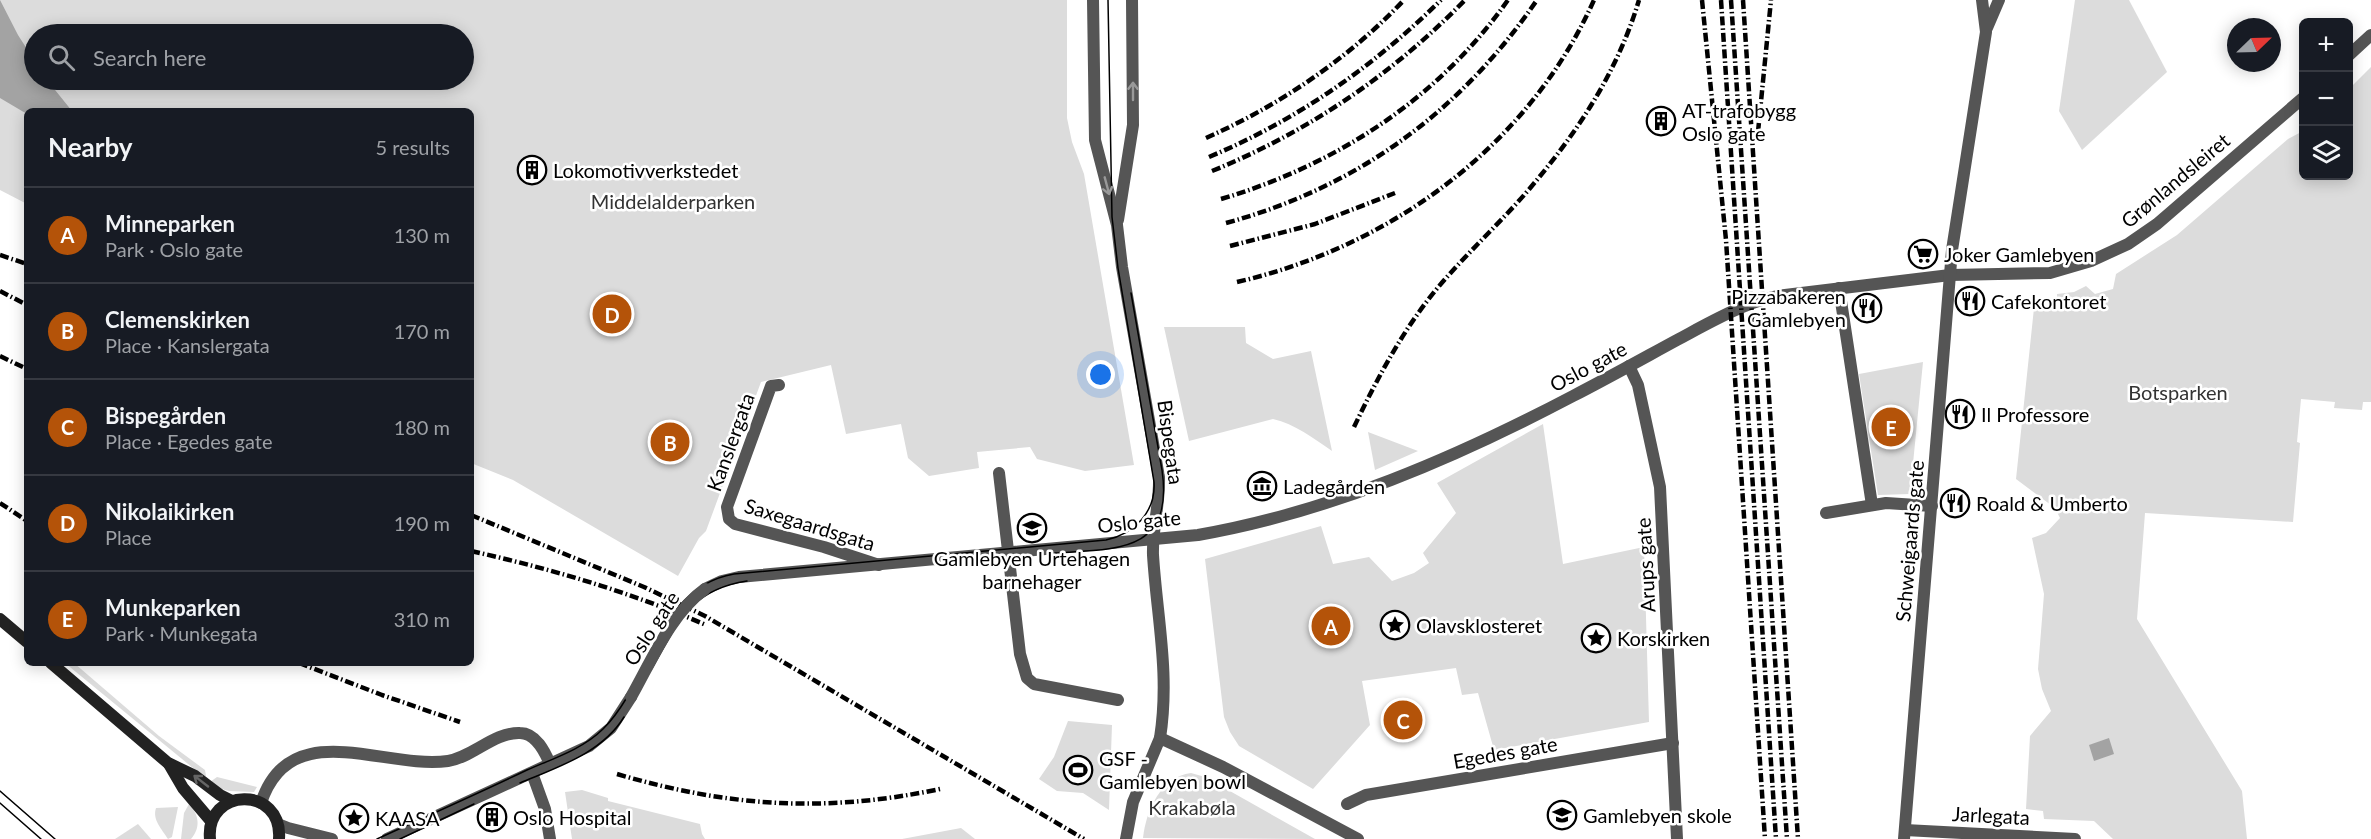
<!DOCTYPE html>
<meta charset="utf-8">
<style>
:root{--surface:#171b24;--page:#20242c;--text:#f1f3f6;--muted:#9ea1a6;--line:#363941;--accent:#b45309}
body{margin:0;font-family:Lato,sans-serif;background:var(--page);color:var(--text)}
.controls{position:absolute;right:18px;top:18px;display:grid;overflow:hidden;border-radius:9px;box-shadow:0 3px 15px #0003}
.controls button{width:54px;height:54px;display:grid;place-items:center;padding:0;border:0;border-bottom:2px solid var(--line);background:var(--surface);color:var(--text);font:30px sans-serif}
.compass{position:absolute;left:2227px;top:18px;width:54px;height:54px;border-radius:50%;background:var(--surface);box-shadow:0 3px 15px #0003;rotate:67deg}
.you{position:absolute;left:1101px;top:375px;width:21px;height:21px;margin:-15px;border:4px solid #fff;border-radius:50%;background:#1a73e8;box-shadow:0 0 0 9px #1a73e833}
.badge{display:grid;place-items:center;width:39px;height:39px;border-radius:50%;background:var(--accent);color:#fff;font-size:20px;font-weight:700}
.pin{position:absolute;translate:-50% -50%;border:3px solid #fff;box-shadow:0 2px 6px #0006}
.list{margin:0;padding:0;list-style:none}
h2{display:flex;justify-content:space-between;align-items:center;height:78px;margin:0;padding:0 24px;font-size:26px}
h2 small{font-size:20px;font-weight:400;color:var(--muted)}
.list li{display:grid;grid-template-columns:39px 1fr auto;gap:18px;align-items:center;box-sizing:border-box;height:96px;padding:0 24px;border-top:2px solid var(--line)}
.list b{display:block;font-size:22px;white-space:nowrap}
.list p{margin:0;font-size:20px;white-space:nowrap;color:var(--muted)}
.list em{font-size:20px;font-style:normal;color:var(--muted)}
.icon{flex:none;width:33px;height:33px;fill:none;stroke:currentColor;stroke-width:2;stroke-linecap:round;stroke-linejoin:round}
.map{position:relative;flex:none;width:2371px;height:839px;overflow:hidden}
.search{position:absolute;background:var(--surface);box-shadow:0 3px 15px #0003;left:24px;top:24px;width:450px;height:66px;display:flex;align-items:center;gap:15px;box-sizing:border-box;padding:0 21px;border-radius:33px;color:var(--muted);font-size:22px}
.panel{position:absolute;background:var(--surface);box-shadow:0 3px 15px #0003;left:24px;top:108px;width:450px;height:558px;border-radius:9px}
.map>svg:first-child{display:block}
</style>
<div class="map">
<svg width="2371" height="839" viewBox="0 0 2371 839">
<rect width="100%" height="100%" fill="#fff"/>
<g fill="#dcdcdc" fill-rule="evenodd">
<path d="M 0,0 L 1067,0 L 1067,118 L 1072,142 L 1084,174 L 1134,465 L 1085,471 L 1037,459 L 1030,447 L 977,452 L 979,468 L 929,476 L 908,458 L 901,424 L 846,434 L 831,365 L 761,382 L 706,531 L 699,538 L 678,576 L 513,480 L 471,463 L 471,111 L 27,111 L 27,204 L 0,190 ZM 34,34 L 464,34 L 464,80 L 34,80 Z"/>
<polygon points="2075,0 2129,0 2167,72 2082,150 2059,111"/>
<polygon points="2371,67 2371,402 2363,402 2362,410 2334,408 2335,402 2301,399 2297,442 2300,443 2293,522 2145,513 2137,619 2242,791 2247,839 2113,839 2094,821 2044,819 2043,811 2026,809 2030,736 2051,711 2042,689 2038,669 2044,594 2032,538 2046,533 2060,518 2055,508 2016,479 2034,308 2057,307 2057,294 2074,292 2086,286 2095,294 2113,289 2116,274 2177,235 2288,139 2303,131 2304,176 2348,176 2349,89"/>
<path d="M 1164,327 L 1245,327 L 1246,343 L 1273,359 L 1311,351 L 1332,451 C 1313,438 1295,424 1273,419 L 1189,441 Z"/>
<polygon points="1923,362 1910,494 1878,495 1859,374"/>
<polygon points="1543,424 1563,564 1644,547 1649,722 1494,750 1478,693 1462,695 1456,668 1362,681 1370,725 1313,789 1239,746 1230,732 1224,717 1205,559 1321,526 1333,564 1369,557 1392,581 1414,573 1429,563 1423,553 1456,513 1437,483"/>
<polygon points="1368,432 1418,451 1375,470"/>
<polygon points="65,663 74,663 159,736 205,770 206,776 204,777"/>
<polygon points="1068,721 1112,725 1109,810 1083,793 1057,791 1039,779 1054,757"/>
<path d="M 1191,773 L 1205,777 L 1315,839 L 1143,838 C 1146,810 1161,777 1191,773 Z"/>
<polygon points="217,777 257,787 254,792 229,791 221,789 210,782"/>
<polygon points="582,790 608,798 608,801 700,824 702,834 705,839 572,839 565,792"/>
<path d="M 189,804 C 199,815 201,827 191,839 L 181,839 L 184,813 Z"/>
<path d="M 178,807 L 172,837 L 168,839 C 162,829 152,820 156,808 Z"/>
<polygon points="138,824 151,839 115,839"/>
<polygon points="961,828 975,839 902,839"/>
</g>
<g fill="#a3a3a3">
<polygon points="0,0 18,35 34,60 34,80 47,80 72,111 27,111 27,114 0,98"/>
<polygon points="2109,738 2114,754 2094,761 2089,745"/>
</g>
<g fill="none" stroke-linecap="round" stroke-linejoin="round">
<g stroke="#555" stroke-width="12">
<path d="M 1093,0 L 1095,140 L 1117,225 L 1122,267 L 1159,477 C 1160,503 1152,529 1153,555 C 1157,618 1170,674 1160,738"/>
<polyline points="1118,220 1133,125 1132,0"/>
<polyline points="1839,288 1872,505"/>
<polyline points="1629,366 1638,385 1660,487 1677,839"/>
<polyline points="779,385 771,386 727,507 729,519 735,524 824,547 879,565"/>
<polyline points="999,473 1020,654 1027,678 1034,684 1118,700"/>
<polyline points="1826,513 1886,503 1932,506"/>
<polyline points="532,773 545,809 550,839"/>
<path d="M 261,803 C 290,714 384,770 448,761 C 473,757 494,732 520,733 C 536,733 545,752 550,764"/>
<polyline points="1347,804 1366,795 1673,743"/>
<polyline points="1905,830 2075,839"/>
</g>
<g stroke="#555" stroke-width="12">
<polyline points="1987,28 1999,0"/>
<polyline points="2348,56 2371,35"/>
<path d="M 705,589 L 722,581 L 739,577 L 1198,535 C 1330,512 1455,458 1573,396 C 1608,378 1642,359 1677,340 C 1709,323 1741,304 1777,296 L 1950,275 L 2050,273 L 2091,261 L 2128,244 L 2157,224 L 2304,97"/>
<polyline points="278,824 288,828 332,839"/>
<polyline points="387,839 589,746 611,728 631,697"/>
<polyline points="1126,839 1133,802 1160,738 1223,767 1358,839"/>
<polyline points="1904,839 1952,250 1986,32 1982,0"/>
</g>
<g stroke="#222" stroke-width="12">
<polyline points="0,619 27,642"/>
<polyline points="51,663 168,763 195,776 220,795 232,801"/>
<polyline points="169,764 183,788 211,821"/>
<path d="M 210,839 C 205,787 283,785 279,839"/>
</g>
<g stroke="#000" stroke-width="1.5">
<path d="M 1055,553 C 1117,549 1174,553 1162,470 L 1131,293"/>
<path d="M 651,670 C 678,623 689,590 747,581"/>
<path d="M 520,783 C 558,767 602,753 624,717"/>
<polyline points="0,791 55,839"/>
<polyline points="0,803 41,839"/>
<path d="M 377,839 C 427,816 477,794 527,770 C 552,759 583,749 603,729 C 651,682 657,587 734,574 L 1106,540 C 1134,534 1156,512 1154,482 L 1118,268 L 1112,217 L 1108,0"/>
<polyline points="400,839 474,804"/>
</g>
<g stroke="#000" stroke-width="4.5" stroke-dasharray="9 3 1.5 3" stroke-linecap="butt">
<polyline points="1702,0 1726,240 1765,839"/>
<polyline points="1721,0 1776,839"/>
<polyline points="1731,0 1787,839"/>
<polyline points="1743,0 1798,839"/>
<polyline points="1758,132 1771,0"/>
<path d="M 1206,138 C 1280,105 1348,59 1404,0"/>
<path d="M 1209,157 C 1297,120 1373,67 1441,0"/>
<path d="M 1212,171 C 1308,132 1393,74 1465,0"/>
<path d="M 1221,199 C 1336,165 1438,99 1508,0"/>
<path d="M 1226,223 C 1358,187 1460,112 1537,0"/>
<polyline points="1230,246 1315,224 1395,193"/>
<polyline points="0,255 27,264"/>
<path d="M 1237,282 C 1390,247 1529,146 1594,0"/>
<polyline points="0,291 27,305"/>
<polyline points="0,356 27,369"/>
<path d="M 1354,427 C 1377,379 1401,333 1435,291 C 1463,257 1496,227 1525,194 C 1575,136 1617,74 1639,0"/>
<polyline points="0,503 27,521"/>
<polyline points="471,515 644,587 705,616 1084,839"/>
<path d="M 471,551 C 552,569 630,592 706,625"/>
<polyline points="299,663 382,695 460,722"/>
<path d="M 617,774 C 729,807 826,813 940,789"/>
</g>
<path stroke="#555" stroke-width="12" d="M 631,697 C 651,662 671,613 705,589"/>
</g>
<defs><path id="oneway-shaft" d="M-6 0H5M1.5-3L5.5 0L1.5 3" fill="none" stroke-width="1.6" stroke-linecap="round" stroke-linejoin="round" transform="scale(1.5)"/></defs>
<g stroke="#999">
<use href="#oneway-shaft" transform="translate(1133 91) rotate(-90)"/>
<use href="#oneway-shaft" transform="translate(1107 186) rotate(75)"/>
</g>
<use stroke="#646464" href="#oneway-shaft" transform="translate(201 781) rotate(-142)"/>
<defs>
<g id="building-ring" transform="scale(1.5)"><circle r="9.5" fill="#fff" stroke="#000" stroke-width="1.5"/><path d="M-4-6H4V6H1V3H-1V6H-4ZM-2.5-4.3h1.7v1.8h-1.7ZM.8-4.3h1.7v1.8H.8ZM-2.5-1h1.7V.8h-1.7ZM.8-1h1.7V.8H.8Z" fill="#000"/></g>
<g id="supermarket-ring" transform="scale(1.5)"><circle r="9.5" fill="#fff" stroke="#000" stroke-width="1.5"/><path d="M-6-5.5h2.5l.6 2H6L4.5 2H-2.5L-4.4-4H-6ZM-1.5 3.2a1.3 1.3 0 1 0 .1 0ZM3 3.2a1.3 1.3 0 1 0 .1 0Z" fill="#000"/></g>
<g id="restaurant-ring" transform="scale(1.5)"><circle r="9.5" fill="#fff" stroke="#000" stroke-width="1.5"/><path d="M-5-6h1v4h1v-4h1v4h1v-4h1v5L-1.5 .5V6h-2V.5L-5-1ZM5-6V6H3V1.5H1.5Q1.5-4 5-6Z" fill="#000"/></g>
<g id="museum-ring" transform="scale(1.5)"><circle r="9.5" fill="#fff" stroke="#000" stroke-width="1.5"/><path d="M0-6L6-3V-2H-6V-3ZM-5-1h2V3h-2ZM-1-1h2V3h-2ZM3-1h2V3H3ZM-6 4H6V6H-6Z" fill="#000"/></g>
<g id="school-ring" transform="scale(1.5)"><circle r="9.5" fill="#fff" stroke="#000" stroke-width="1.5"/><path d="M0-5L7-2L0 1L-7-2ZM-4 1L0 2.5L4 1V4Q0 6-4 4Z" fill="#000"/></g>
<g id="sight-ring" transform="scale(1.5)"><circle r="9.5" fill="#fff" stroke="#000" stroke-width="1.5"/><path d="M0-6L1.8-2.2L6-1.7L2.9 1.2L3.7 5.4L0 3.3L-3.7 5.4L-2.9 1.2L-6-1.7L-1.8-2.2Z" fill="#000"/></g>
<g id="stadium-ring" transform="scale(1.5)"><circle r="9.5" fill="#fff" stroke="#000" stroke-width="1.5"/><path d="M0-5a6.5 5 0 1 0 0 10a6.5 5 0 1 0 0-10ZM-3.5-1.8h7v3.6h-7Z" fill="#000"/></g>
</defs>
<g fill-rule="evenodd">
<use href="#building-ring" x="1661" y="121"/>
<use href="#building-ring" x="532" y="170"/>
<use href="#supermarket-ring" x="1923" y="254"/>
<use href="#restaurant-ring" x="1970" y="301"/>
<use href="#restaurant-ring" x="1867" y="308"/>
<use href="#restaurant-ring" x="1960" y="414"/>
<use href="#museum-ring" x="1262" y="486"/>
<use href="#restaurant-ring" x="1955" y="503"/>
<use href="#school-ring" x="1032" y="528"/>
<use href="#sight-ring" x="1395" y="625"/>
<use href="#sight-ring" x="1596" y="638"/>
<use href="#stadium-ring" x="1078" y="770"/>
<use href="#school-ring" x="1562" y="815"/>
<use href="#building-ring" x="492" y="817"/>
<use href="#sight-ring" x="354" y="818"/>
</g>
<g text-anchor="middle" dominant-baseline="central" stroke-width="5" stroke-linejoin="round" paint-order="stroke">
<g font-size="20" fill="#000" stroke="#fff" text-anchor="start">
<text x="1682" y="110">AT-trafobygg<tspan x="1682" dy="23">Oslo gate</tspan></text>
<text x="553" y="170">Lokomotivverkstedet</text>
<text x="1944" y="254">Joker Gamlebyen</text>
<text x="1846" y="296" text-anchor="end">Pizzabakeren<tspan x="1846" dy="23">Gamlebyen</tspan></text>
<text x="1991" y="301">Cafekontoret</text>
<text x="1981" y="414">Il Professore</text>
<text x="1283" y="486">Ladegården</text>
<text x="1976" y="503">Roald &amp; Umberto</text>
<text x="1032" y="558" text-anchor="middle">Gamlebyen Urtehagen<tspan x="1032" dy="23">barnehager</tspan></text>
<text x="1416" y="625">Olavsklosteret</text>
<text x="1617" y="638">Korskirken</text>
<text x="1099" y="758">GSF -<tspan x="1099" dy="23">Gamlebyen bowl</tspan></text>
<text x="1583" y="815">Gamlebyen skole</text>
<text x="513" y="817">Oslo Hospital</text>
<text x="375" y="818">KAASA</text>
</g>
<g font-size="20" fill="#000" stroke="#fff">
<text transform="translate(2175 180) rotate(-40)">Grønlandsleiret</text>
<text transform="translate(1588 366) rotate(-28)">Oslo gate</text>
<text transform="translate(730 442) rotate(-70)">Kanslergata</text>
<text transform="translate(1171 442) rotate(82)">Bispegata</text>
<text transform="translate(1139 521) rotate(-6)">Oslo gate</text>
<text transform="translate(810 524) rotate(17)">Saxegaardsgata</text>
<text transform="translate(1909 541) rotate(-85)">Schweigaards gate</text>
<text transform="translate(1645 565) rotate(-93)">Arups gate</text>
<text transform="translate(651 628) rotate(-57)">Oslo gate</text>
<text transform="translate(1505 752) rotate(-10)">Egedes gate</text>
<text transform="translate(1991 815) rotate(3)">Jarlegata</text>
</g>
<g font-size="20" fill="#333" stroke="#fff">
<text x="673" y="201">Middelalderparken</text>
<text x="2178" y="392">Botsparken</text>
<text x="1192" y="807">Krakabøla</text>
</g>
</g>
</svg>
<div class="controls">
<button>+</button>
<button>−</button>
<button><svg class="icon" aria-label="layers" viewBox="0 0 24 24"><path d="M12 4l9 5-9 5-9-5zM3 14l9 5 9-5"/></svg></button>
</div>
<svg class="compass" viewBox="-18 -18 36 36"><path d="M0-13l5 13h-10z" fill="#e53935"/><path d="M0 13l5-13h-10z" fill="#9ea1a6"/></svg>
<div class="you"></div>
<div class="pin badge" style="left:1331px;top:626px">A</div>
<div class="pin badge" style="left:670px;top:442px">B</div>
<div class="pin badge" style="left:1403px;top:720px">C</div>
<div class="pin badge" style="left:612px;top:314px">D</div>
<div class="pin badge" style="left:1891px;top:427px">E</div>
<div class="search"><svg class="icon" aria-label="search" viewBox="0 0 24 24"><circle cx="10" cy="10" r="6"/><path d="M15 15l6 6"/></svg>Search here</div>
<section class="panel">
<h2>Nearby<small>5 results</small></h2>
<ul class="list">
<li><span class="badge">A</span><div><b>Minneparken</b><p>Park · Oslo gate</p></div><em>130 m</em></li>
<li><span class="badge">B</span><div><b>Clemenskirken</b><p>Place · Kanslergata</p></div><em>170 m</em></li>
<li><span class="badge">C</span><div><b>Bispegården</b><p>Place · Egedes gate</p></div><em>180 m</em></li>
<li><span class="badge">D</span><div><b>Nikolaikirken</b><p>Place</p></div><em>190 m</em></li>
<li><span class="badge">E</span><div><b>Munkeparken</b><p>Park · Munkegata</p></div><em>310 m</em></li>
</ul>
</section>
</div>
